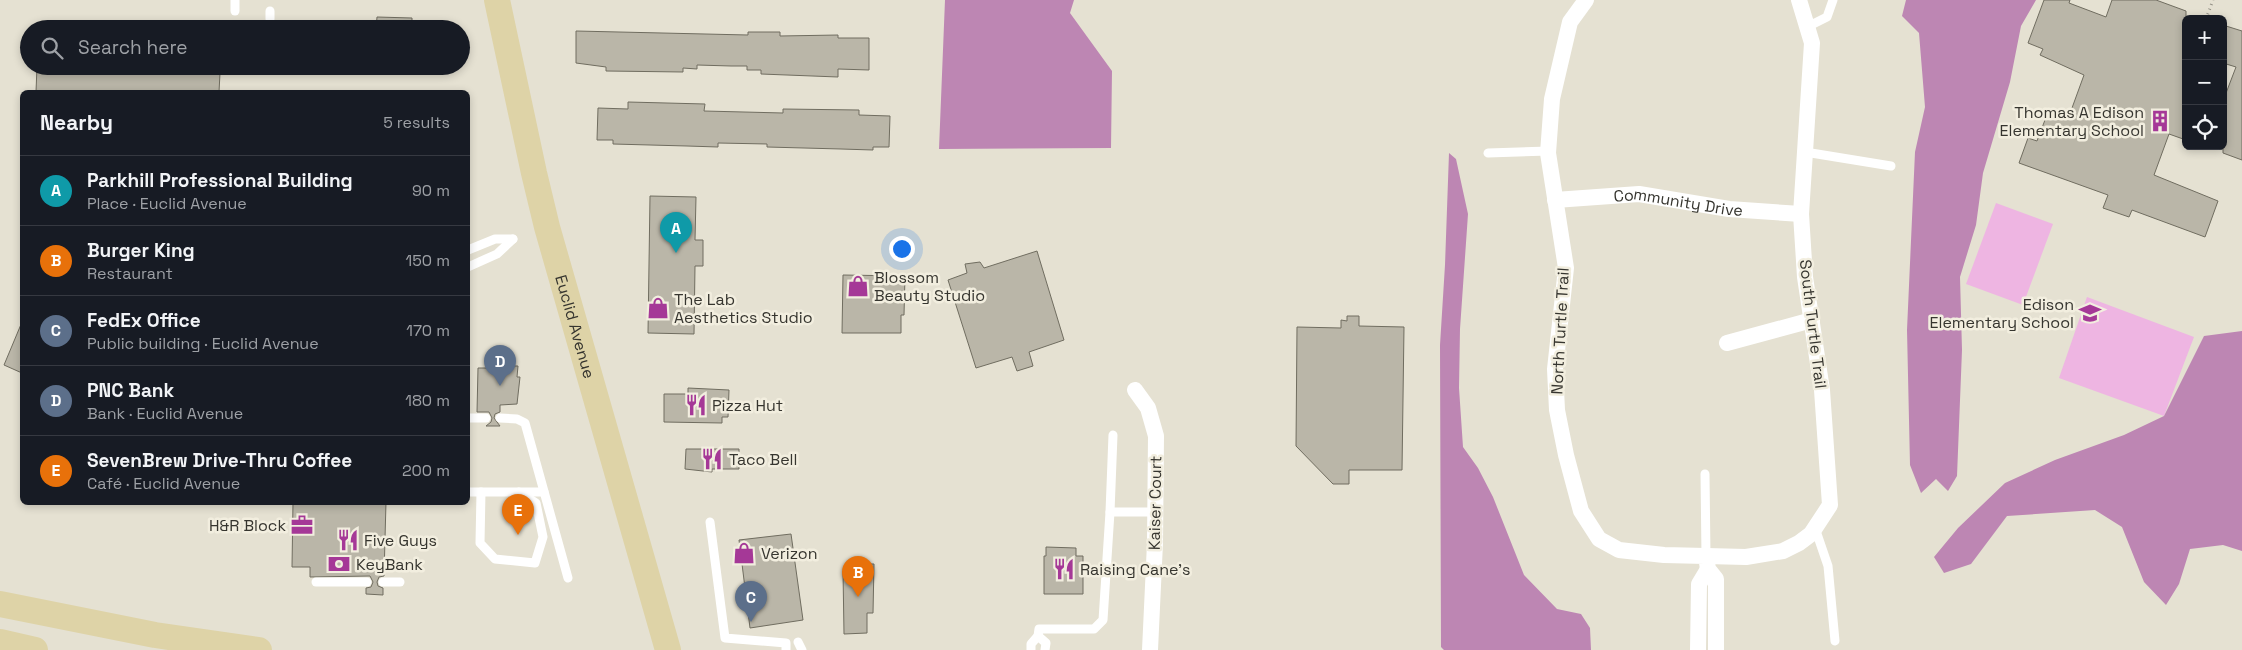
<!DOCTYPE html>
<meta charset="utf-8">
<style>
:root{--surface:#171b24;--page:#242831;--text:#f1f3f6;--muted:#9ea1a6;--line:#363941;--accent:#1a73e8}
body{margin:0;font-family:"Space Grotesk",sans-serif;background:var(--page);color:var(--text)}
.controls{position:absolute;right:15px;top:15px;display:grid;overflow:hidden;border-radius:8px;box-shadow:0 2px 8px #0003}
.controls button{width:45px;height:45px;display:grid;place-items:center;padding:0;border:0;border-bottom:1px solid var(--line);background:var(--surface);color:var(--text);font:25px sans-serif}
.you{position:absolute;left:901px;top:248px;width:18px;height:18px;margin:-12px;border:4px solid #fff;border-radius:50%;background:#1a73e8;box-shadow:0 0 0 8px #1a73e833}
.badge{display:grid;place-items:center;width:32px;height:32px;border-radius:50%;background:var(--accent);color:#fff;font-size:16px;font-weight:700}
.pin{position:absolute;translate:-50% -41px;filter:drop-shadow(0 1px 2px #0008)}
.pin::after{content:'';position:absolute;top:26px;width:18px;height:15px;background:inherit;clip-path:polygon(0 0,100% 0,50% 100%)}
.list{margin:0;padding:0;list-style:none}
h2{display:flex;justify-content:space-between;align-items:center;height:65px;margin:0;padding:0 20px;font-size:21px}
h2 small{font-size:16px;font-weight:400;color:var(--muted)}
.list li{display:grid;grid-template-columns:32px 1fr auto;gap:15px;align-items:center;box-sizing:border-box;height:70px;padding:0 20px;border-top:1px solid var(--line)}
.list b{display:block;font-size:19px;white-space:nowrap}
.list p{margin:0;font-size:16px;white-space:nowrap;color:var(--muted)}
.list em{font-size:16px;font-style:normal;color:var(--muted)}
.icon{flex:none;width:28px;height:28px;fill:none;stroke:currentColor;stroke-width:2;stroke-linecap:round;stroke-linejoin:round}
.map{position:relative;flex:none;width:2242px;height:650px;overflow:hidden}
.search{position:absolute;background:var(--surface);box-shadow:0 2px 8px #0003;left:20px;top:20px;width:450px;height:55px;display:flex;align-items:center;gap:12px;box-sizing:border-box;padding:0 18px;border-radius:28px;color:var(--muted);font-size:19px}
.panel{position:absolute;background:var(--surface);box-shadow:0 2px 8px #0003;left:20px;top:90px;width:450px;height:415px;border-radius:8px}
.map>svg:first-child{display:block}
</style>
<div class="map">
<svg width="2242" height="650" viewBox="0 0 2242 650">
<rect width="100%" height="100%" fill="#e5e1d2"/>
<g fill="#eeb5e2">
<polygon points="1996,203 2053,224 2023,305 1966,284"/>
<polygon points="2087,297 2194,337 2164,416 2059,378"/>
</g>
<g fill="#bd86b3">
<polygon points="945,0 1074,0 1070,13 1112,71 1111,148 939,149"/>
<polygon points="1906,0 2036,0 2021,26 2010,82 1983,173 1976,225 1960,277 1962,350 1957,476 1948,491 1936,479 1921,493 1910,465 1907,330 1915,152 1925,107 1919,33 1902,16"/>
<polygon points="1449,153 1456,159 1468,214 1460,329 1459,388 1463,447 1478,468 1493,497 1524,575 1557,609 1581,614 1590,628 1591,650 1444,650 1441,647 1440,345 1445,265"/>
<polygon points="2242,331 2242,551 2223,545 2190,549 2179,584 2166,605 2144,582 2122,527 2095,510 2007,516 1971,564 1944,573 1934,557 1958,528 2005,483 2055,460 2124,435 2164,416 2204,336"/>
</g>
<g fill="#bab6a8" stroke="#706d60">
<polygon points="2044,0 2070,0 2069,3 2106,17 2112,0 2156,0 2186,11 2186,140 2169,134 2154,175 2218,201 2205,237 2132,210 2129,217 2103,208 2108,195 2019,163 2028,138 2037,141 2048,112 2068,119 2084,75 2040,55 2043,49 2028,43"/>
<polygon points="377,17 412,18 412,29 376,29"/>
<polygon points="2226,26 2242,31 2242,160 2223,153 2223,101 2236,67 2223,63 2223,33"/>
<polygon points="576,31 748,35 748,32 780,32 780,36 838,35 838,38 869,38 869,70 838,69 838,77 761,74 761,70 747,70 747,66 731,66 697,65 697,69 683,68 683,72 606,71 606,67 576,63"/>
<polygon points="37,66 212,66 212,73 220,73 219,92 36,92"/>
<polygon points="628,102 705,104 704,111 783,113 783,109 859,110 859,115 890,116 889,147 873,147 873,150 841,149 767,147 767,144 718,143 718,147 687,146 613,144 613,140 597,140 598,108 628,109"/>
<polygon points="650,196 696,197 695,240 703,240 703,266 695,266 694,334 648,333"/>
<polygon points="1037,251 1064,340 1029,352 1033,366 1017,371 1012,357 976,368 948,280 967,273 965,264 980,262 984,268"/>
<polygon points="843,275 905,276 904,315 901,315 901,333 842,333"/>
<polygon points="1347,316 1359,316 1359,326 1404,327 1402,470 1349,470 1349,484 1333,484 1296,446 1297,327 1341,328 1341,320 1347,321"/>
<polygon points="22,322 22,373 4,365"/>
<polygon points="496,363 511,363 511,366 518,366 517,377 520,377 517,404 500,405 500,412 495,414 494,418 500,426 486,426 491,422 492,418 489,412 477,412 478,368 497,368"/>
<polygon points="688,388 729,390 728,417 722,417 722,423 664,422 664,394 688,394"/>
<polygon points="686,449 739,449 739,469 712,469 712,472 685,469"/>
<polygon points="293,502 386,502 384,576 379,577 377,582 378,586 383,588 383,595 366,594 366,588 371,587 373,582 370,576 310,577 310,567 292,567"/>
<polygon points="791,534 803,620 750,628 739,540"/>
<polygon points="1046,547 1076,548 1076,556 1083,556 1083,594 1044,594 1044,556 1046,556"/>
<polygon points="849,564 874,564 873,613 867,613 867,633 844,634 843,571 850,572"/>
</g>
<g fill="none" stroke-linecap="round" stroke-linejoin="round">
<polyline stroke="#949187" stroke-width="3" stroke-dasharray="1 4" stroke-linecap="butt" points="2206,19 2213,0"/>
<g stroke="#fff" stroke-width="9">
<polyline points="235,0 235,11"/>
<polyline points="270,19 270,11"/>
<polyline points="1807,27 1827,17 1833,0"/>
<polyline points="1805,152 1891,166"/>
<polyline points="1488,153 1549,151"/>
<polyline points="468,250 495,239 513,239"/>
<polyline points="468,267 497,254 513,239"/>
<polyline points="468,418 486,418"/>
<polyline points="500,418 517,419 525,423 568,578"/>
<polyline points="1705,474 1706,556"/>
<polyline points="468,492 544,492"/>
<polyline points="481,492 480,543 495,559 535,563 543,537 536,503 519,492"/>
<polyline points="1110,512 1113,435"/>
<polyline points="710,522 725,638 786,643 786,650"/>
<polyline points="1815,528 1828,566 1835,641"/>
<polyline points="316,582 367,582"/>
<polyline points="383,582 400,582"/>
<polyline points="1038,636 1039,629 1094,629 1103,620 1110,512 1155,512"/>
<polyline points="798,642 802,650"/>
<polyline points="1031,650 1031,644 1038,636 1046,643 1045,650"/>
</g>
<g stroke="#fff" stroke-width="16">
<polyline points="1586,0 1570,22 1552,99 1548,153 1566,268 1555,369 1557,410 1566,455 1581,511 1599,539 1619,550 1664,555 1706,556 1708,569 1716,579 1716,650"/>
<path id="s1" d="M 1555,200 L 1639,194 L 1729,209 L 1801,214"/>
<polyline points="1727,343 1812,320"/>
<polyline points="1135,390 1148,408 1156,436 1155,543 1150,650"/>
<polyline points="1706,556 1746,557 1783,551 1799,543 1811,534 1830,505 1822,390 1805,277 1801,214 1812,43 1799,0"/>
<polyline points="1698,650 1699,584 1708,569"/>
</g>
<g stroke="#ded3a7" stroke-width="26">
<path id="s2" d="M 497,0 L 534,173 L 547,227 L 668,650"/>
<polyline points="0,604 155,635 259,650"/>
<polyline points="0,642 35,650"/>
</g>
</g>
<defs>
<g id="building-bare" transform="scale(1.725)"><path d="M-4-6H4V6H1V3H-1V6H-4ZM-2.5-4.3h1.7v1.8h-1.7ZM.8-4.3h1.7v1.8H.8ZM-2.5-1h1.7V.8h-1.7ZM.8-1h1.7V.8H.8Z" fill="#a53897" stroke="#f2eedf" stroke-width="2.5" paint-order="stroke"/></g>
<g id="shop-bare" transform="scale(1.725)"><path d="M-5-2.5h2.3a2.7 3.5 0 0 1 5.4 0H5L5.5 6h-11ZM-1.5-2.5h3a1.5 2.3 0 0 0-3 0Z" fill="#a53897" stroke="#f2eedf" stroke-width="2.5" paint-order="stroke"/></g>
<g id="school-bare" transform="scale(1.725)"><path d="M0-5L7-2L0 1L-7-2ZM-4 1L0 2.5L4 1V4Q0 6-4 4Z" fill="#a53897" stroke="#f2eedf" stroke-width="2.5" paint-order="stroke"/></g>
<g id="restaurant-bare" transform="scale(1.725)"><path d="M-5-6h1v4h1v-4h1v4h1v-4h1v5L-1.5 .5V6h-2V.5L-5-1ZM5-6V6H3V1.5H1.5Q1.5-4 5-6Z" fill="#a53897" stroke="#f2eedf" stroke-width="2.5" paint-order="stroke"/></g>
<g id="office-bare" transform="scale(1.725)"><path d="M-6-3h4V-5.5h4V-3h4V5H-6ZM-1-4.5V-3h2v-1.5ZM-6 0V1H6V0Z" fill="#a53897" stroke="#f2eedf" stroke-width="2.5" paint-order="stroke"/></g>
<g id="bank-bare" transform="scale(1.725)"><path d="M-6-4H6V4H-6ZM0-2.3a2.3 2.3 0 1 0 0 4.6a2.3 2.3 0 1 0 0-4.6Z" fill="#a53897" stroke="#f2eedf" stroke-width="2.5" paint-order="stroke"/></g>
</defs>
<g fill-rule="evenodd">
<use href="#building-bare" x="2160" y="121"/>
<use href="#shop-bare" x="858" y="286"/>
<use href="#shop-bare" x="658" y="308"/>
<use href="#school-bare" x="2090" y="313"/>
<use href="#restaurant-bare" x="696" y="405"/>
<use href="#restaurant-bare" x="712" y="459"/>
<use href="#office-bare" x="302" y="525"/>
<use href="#restaurant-bare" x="348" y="540"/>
<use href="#shop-bare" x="744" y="553"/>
<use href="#bank-bare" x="339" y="564"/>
<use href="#restaurant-bare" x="1064" y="569"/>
</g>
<g text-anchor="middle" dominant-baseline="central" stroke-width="5" stroke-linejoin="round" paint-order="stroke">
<g font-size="16" fill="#36352f" stroke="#f2eedf" text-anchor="start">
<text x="2144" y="112" text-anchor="end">Thomas A Edison<tspan x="2144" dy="18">Elementary School</tspan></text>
<text x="874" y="277">Blossom<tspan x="874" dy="18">Beauty Studio</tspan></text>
<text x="674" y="299">The Lab<tspan x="674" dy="18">Aesthetics Studio</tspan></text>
<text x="2074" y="304" text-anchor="end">Edison<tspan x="2074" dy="18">Elementary School</tspan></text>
<text x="712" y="405">Pizza Hut</text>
<text x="729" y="459">Taco Bell</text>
<text x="286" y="525" text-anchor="end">H&amp;R Block</text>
<text x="364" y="540">Five Guys</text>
<text x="761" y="553">Verizon</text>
<text x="356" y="564">KeyBank</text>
<text x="1080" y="569">Raising Cane's</text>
</g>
<g font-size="16" fill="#36352f" stroke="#f2eedf">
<text stroke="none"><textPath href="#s1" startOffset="124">Community Drive</textPath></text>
<text transform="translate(1813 324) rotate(83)">South Turtle Trail</text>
<text stroke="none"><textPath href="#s2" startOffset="336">Euclid Avenue</textPath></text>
<text transform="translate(1560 331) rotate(-87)">North Turtle Trail</text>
<text transform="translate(1155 503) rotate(-89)">Kaiser Court</text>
</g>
</g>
</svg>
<div class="controls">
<button>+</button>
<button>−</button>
<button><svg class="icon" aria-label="locate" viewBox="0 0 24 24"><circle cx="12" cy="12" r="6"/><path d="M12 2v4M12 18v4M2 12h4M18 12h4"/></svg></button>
</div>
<div class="you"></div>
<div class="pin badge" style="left:676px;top:253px;background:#0f9aa8">A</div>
<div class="pin badge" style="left:858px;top:597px;background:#e8710a">B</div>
<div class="pin badge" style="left:751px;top:622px;background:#5c6f8a">C</div>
<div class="pin badge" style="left:500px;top:386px;background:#5c6f8a">D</div>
<div class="pin badge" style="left:518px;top:535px;background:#e8710a">E</div>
<div class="search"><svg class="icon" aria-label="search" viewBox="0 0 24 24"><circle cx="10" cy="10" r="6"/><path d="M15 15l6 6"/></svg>Search here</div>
<section class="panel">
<h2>Nearby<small>5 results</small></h2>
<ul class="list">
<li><span class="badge" style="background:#0f9aa8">A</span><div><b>Parkhill Professional Building</b><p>Place · Euclid Avenue</p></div><em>90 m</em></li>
<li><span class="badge" style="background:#e8710a">B</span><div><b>Burger King</b><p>Restaurant</p></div><em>150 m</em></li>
<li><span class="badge" style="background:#5c6f8a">C</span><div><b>FedEx Office</b><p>Public building · Euclid Avenue</p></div><em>170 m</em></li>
<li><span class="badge" style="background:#5c6f8a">D</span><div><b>PNC Bank</b><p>Bank · Euclid Avenue</p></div><em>180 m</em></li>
<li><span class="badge" style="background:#e8710a">E</span><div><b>SevenBrew Drive-Thru Coffee</b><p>Café · Euclid Avenue</p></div><em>200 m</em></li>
</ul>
</section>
</div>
